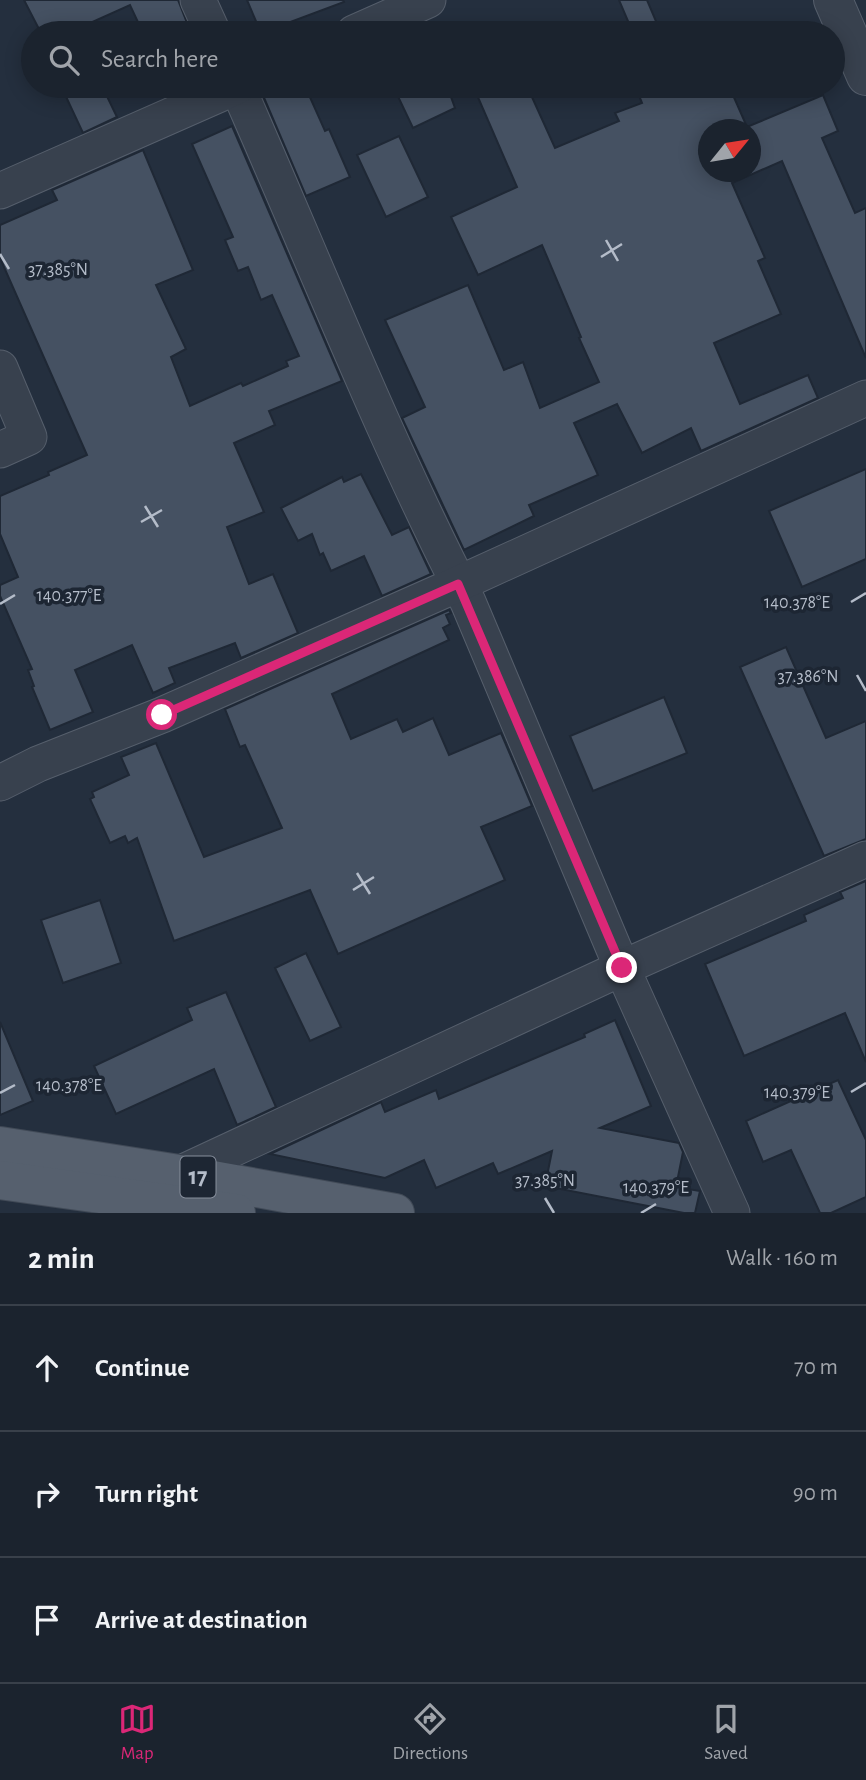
<!DOCTYPE html>
<meta charset="utf-8">
<style>
:root{--surface:#1b232e;--page:#282f3a;--text:#f1f3f6;--muted:#a0a4aa;--line:#39404a;--accent:#db2777}
body{margin:0;font-family:"Alegreya Sans",sans-serif;background:var(--page);color:var(--text)}
.compass{position:absolute;left:698px;top:119px;width:63px;height:63px;border-radius:50%;background:var(--surface);box-shadow:0 4px 18px #0003;rotate:60deg}
.stop{position:absolute;width:21px;height:21px;margin:-16px;border:5px solid #db2777;border-radius:50%;background:#fff}
.stop.end{background:#db2777;border-color:#fff;box-shadow:0 2px 7px #0008}
.list{margin:0;padding:0;list-style:none}
h2{display:flex;justify-content:space-between;align-items:center;height:91px;margin:0;padding:0 28px;font-size:30px}
h2 small{font-size:23px;font-weight:400;color:var(--muted)}
.list li{display:grid;grid-template-columns:46px 1fr auto;gap:21px;align-items:center;box-sizing:border-box;height:126px;padding:0 28px;border-top:2px solid var(--line)}
.list b{display:block;font-size:26px;white-space:nowrap}
.list em{font-size:23px;font-style:normal;color:var(--muted)}
.icon{flex:none;width:38px;height:38px;fill:none;stroke:currentColor;stroke-width:2;stroke-linecap:round;stroke-linejoin:round}
.map{position:relative;flex:none;width:866px;height:1213px;overflow:hidden}
.search{position:absolute;background:var(--surface);box-shadow:0 4px 18px #0003;left:21px;right:21px;top:21px;height:77px;display:flex;align-items:center;gap:18px;box-sizing:border-box;padding:0 24px;border-radius:38px;color:var(--muted);font-size:26px}
.sheet{height:469px;background:var(--surface)}
nav{display:flex;justify-content:space-around;align-items:center;box-sizing:border-box;height:98px;border-top:2px solid var(--line);background:var(--surface);font-size:19px;color:var(--muted)}
nav a{display:grid;justify-items:center;gap:4px}
nav .on{color:var(--accent)}
.map>svg:first-child{display:block}
</style>
<div class="map">
<svg width="866" height="1213" viewBox="0 0 866 1213">
<rect width="100%" height="100%" fill="#242f3e"/>
<g fill="#455162" stroke="#1f2835" stroke-width="2" fill-rule="evenodd">
<polygon points="24,0 178,0 191,33 143,33 130,5 90,23 94,33 41,33"/>
<polygon points="247,0 343,0 344,2 261,33"/>
<polygon points="619,0 647,0 661,33 633,33"/>
<polygon points="61,86 102,86 117,117 83,133"/>
<polygon points="259,86 305,86 325,131 329,129 350,177 306,196"/>
<polygon points="393,86 447,86 455,108 413,128"/>
<path d="M 498,86 L 527,86 L 555,148 L 619,121 L 615,113 L 642,103 L 635,86 L 729,86 L 747,127 L 823,95 L 838,131 L 822,138 L 855,213 L 866,208 L 866,358 L 782,161 L 732,183 L 765,258 L 758,261 L 781,314 L 714,343 L 740,404 L 808,375 L 818,398 L 701,451 L 691,428 L 642,453 L 617,404 L 574,423 L 598,475 L 529,505 L 534,516 L 464,550 L 402,418 L 425,407 L 385,320 L 468,285 L 504,370 L 523,362 L 540,408 L 599,382 L 579,338 L 581,337 L 542,245 L 478,275 L 451,217 L 517,187 L 477,95 ZM 709,130 L 751,130 L 751,172 L 709,172 Z"/>
<polygon points="232,126 342,381 269,411 275,425 234,443 264,512 227,527 249,584 273,574 298,633 241,658 235,643 169,668 175,683 153,693 132,645 75,670 93,712 50,730 32,687 34,686 28,670 32,669 0,596 0,585 18,577 0,534 0,496 49,475 48,472 87,455 0,258 0,225 57,200 52,190 143,150 193,270 156,285 186,349 171,357 190,406 241,383 243,386 288,366 286,361 299,356 272,295 261,300 248,267 238,271 225,240 233,237 192,144"/>
<polygon points="399,136 428,197 386,217 357,155"/>
<polygon points="866,469 866,559 802,587 769,511"/>
<polygon points="361,474 392,535 409,527 431,574 382,596 364,556 331,571 323,553 320,555 312,534 298,541 281,508 342,477 344,482"/>
<polygon points="449,610 451,613 446,615 450,624 443,628 449,640 332,694 351,739 397,719 403,732 433,718 449,755 501,733 532,806 481,827 505,880 338,954 310,890 174,941 137,838 128,843 125,836 110,843 90,799 94,797 92,792 129,775 121,757 156,743 204,857 282,828 245,745 240,747 225,709"/>
<polygon points="786,647 826,738 866,721 866,839 824,856 740,667"/>
<polygon points="664,697 687,753 593,791 570,736"/>
<polygon points="866,881 866,1062 845,1013 744,1056 705,964 806,921 804,915 843,898 840,892"/>
<polygon points="100,900 121,963 63,983 41,920"/>
<polygon points="306,953 341,1027 310,1041 275,968"/>
<polygon points="226,992 276,1107 237,1125 214,1069 116,1114 94,1066 192,1020 187,1008"/>
<polygon points="615,1020 651,1106 600,1128 679,1143 683,1152 676,1187 700,1191 695,1213 684,1213 545,1186 552,1151 498,1174 493,1163 436,1188 424,1160 385,1178 270,1154 381,1102 385,1112 436,1090 439,1099 585,1037 584,1034"/>
<polygon points="0,1022 33,1101 0,1115"/>
<polygon points="838,1080 866,1140 866,1197 831,1213 820,1213 791,1150 763,1162 746,1121"/>
</g>
<g fill="none" stroke-linecap="round" stroke-linejoin="round">
<g stroke="#565f6c" stroke-width="37">
<g id="minor">
<polyline points="198,0 213,33"/>
<polyline points="354,33 428,0"/>
<path d="M 237,86 C 313,258 382,435 468,602 L 622,968 L 732,1213"/>
<polyline points="0,191 238,86"/>
<polyline points="0,368 29,437 0,450"/>
<polyline points="0,783 38,764 162,715 458,584 866,398"/>
<polyline points="179,1174 622,968 866,859"/>
</g>
</g>
<g stroke="#565f6c" stroke-width="40">
<polyline id="tertiary" points="833,0 866,76"/>
</g>
<g stroke="#414a57" stroke-width="40">
<g id="primary">
<polyline points="0,1146 179,1174 395,1213"/>
<polyline points="0,1180 236,1213"/>
</g>
</g>
<use href="#minor" stroke="#38414e" stroke-width="35"/>
<use href="#tertiary" stroke="#38414e" stroke-width="38"/>
<use href="#primary" stroke="#56606e" stroke-width="38"/>
</g>
<g fill="none" stroke-linecap="round" stroke-linejoin="round">
<polyline stroke="#db2777" stroke-width="9" points="162,715 458,584 622,968"/>
</g>
<path fill="none" stroke="#b4bcc9" stroke-width="2.5" d="M 606,240 L 618,261M 0,254 L 9,269M 601,257 L 622,244M 145,506 L 158,527M 141,522 L 162,510M 851,602 L 866,593M 0,604 L 15,595M 857,675 L 866,691M 357,873 L 370,894M 353,890 L 374,877M 851,1092 L 866,1083M 0,1093 L 15,1085M 545,1198 L 554,1213M 641,1213 L 656,1204"/>
<g text-anchor="middle" dominant-baseline="central" stroke-width="7" stroke-linejoin="round" paint-order="stroke">
<rect fill="#1d2633" stroke="#878f9c" stroke-width="2" x="180.5" y="1156.5" width="35" height="41" rx="5"/>
<g font-size="24" font-weight="bold" fill="#b4bcc9">
<text x="198" y="1177">17</text>
</g>
</g>
<g font-size="18" text-anchor="middle" fill="#b4bcc9" stroke="#1d2633" stroke-width="7" stroke-linejoin="round" paint-order="stroke">
<text x="58" y="275">37.385°N</text>
<text x="69" y="601">140.377°E</text>
<text x="797" y="608">140.378°E</text>
<text x="808" y="682">37.386°N</text>
<text x="69" y="1091">140.378°E</text>
<text x="797" y="1098">140.379°E</text>
<text x="545" y="1186">37.385°N</text>
<text x="656" y="1193">140.379°E</text>
</g>
</svg>
<svg class="compass" viewBox="-18 -18 36 36"><path d="M0-13l5 13h-10z" fill="#e53935"/><path d="M0 13l5-13h-10z" fill="#a0a4aa"/></svg>
<div class="stop" style="left:162px;top:715px"></div>
<div class="stop end" style="left:622px;top:968px"></div>
<div class="search"><svg class="icon" aria-label="search" viewBox="0 0 24 24"><circle cx="10" cy="10" r="6"/><path d="M15 15l6 6"/></svg>Search here</div>
</div>
<section class="sheet">
<h2>2 min<small>Walk · 160 m</small></h2>
<ul class="list">
<li><svg class="icon" aria-label="ahead" viewBox="0 0 24 24"><path d="M12 20V5M6 11l6-6 6 6"/></svg><div><b>Continue</b></div><em>70 m</em></li>
<li><svg class="icon" aria-label="right" viewBox="0 0 24 24"><path d="M7 20v-9h11M14 6l5 5-5 5"/></svg><div><b>Turn right</b></div><em>90 m</em></li>
<li><svg class="icon" aria-label="arrive" viewBox="0 0 24 24"><path d="M6 21V4h12l-3 4 3 4H6"/></svg><div><b>Arrive at destination</b></div></li>
</ul>
</section>
<nav>
<a class="on"><svg class="icon" aria-label="map" viewBox="0 0 24 24"><path d="M3 6l6-2 6 2 6-2v14l-6 2-6-2-6 2zM9 4v14M15 6v14"/></svg>Map</a>
<a><svg class="icon" aria-label="directions" viewBox="0 0 24 24"><path d="M12 3l9 9-9 9-9-9zM9 14v-3h6M13 9l2 2-2 2"/></svg>Directions</a>
<a><svg class="icon" aria-label="saved" viewBox="0 0 24 24"><path d="M7 4h10v16l-5-4-5 4z"/></svg>Saved</a>
</nav>
